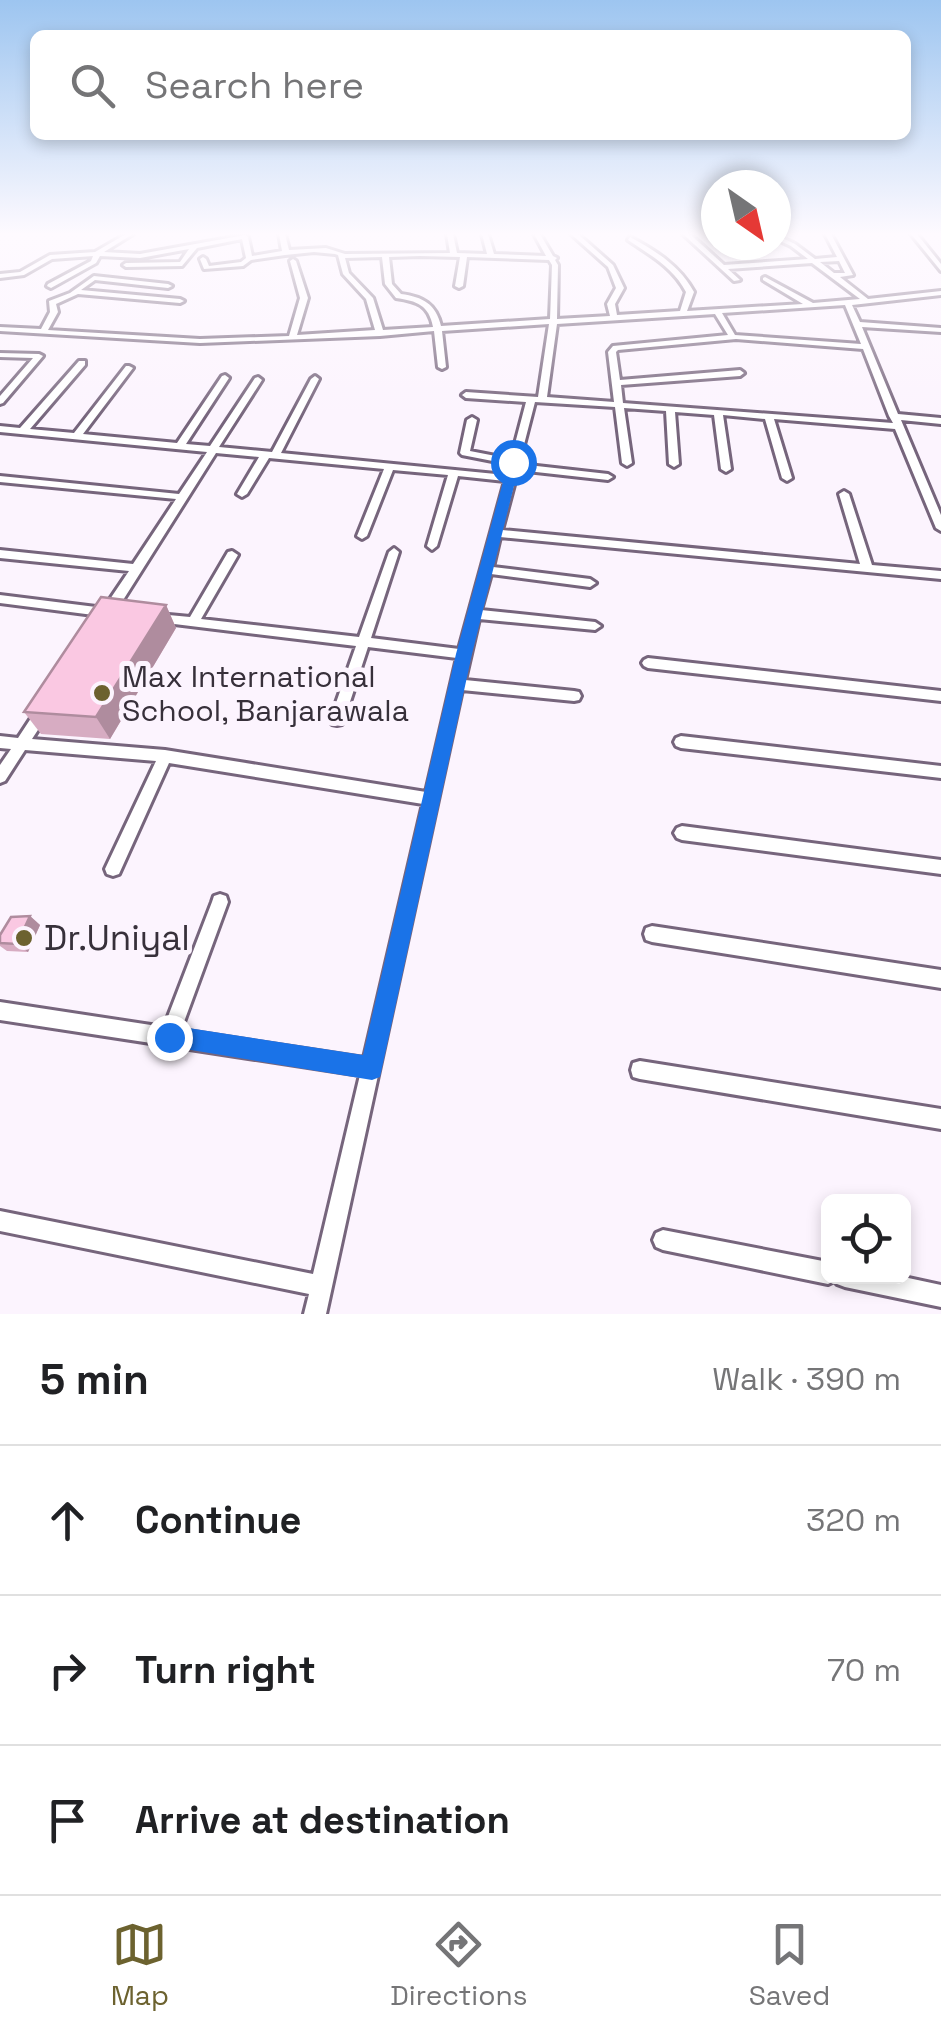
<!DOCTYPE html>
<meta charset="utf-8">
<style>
:root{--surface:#fff;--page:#f2f2f2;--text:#202124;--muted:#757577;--line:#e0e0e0;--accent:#6c622f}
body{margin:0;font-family:"Space Grotesk",sans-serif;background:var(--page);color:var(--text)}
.controls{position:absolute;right:30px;bottom:30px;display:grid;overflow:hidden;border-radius:15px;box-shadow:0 5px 15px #0003}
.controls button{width:90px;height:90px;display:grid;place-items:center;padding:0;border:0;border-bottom:2px solid var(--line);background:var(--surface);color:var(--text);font:50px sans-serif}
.compass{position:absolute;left:701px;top:170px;width:90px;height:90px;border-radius:50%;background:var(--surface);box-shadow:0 5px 15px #0003;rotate:146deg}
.stop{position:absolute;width:30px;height:30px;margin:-22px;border:8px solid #1a73e8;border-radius:50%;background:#fff}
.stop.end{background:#1a73e8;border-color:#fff;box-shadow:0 2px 10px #0008}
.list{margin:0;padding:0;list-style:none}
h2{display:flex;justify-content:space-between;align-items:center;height:130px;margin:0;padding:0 40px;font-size:42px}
h2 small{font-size:32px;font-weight:400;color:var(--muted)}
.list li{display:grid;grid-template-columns:65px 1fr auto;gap:30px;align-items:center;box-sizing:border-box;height:150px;padding:0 40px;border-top:2px solid var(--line)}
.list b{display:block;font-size:38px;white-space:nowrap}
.list em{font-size:32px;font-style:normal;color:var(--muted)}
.icon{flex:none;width:55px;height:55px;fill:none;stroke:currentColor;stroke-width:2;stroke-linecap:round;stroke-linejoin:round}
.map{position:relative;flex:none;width:941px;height:1314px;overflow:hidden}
.search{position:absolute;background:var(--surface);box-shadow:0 5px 15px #0003;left:30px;right:30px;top:30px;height:110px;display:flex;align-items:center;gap:25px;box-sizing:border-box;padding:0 35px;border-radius:15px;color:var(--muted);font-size:38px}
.sheet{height:580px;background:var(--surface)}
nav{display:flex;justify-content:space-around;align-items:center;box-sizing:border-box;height:140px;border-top:2px solid var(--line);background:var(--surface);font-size:28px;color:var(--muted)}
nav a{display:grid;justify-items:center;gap:5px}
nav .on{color:var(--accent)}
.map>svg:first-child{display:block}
</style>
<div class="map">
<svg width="941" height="1314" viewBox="0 0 941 1314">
<rect width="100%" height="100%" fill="#fcf4fe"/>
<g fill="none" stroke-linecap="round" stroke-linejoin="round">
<g stroke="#76657c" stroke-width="6">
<g id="minor">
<path d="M 126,234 L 133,234 L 104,252 L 140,254 L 245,235 L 248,237 L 252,256 L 282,251 L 279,234 L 285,234 L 289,250 L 326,248 L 345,254 L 450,253 L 447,234 L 453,234 L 457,253 L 487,254 L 482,234 L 488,234 L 494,254 L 546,256 L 534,234 L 540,234 L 553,256 L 557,258 L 555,260 L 558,265 L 557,319 L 610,316 L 607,304 L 616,288 L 608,267 L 571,234 L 578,234 L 613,265 L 624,288 L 615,304 L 617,315 L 680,311 L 686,292 C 673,267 650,255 628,240 L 630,237 C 656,251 680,266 694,292 L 687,311 L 803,304 L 763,280 L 763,278 L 765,277 L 813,303 L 860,299 L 812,263 L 728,269 L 740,280 L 734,281 L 683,234 L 690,234 L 724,265 L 808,259 L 791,246 L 776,239 L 776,235 L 795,244 L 815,259 L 837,257 L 825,234 L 831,234 L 853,275 L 840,277 L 868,299 L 941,291 L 941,295 L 852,305 L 860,322 L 941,328 L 941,332 L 862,327 L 898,414 L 941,418 L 941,424 L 901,420 L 941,515 L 941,531 L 936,528 L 895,429 L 774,419 L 792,478 L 787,481 L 782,478 L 765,419 L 723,415 L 731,469 L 726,472 L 721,469 L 714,415 L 675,412 L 679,464 L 674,467 L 669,464 L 666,411 L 624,408 L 632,463 L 627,466 L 622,463 L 615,407 L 535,402 L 519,464 L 608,474 L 613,477 L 608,480 L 518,470 L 502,530 L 860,564 L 839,494 L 844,491 L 849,494 L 872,565 L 941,571 L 941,579 L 500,537 L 493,567 L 590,579 L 596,583 L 590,587 L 491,574 L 481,610 L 595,622 L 601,626 L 595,630 L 479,619 L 465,680 L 574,691 L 579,692 L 581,696 L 579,700 L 574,701 L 462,690 L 326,1314 L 304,1314 L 309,1294 L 0,1231 L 0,1211 L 313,1274 L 360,1075 L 0,1020 L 0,1002 L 164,1027 L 212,902 L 214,896 L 220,894 L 226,896 L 228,902 L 181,1030 L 364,1058 L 423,804 L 169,763 L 119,874 L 113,876 L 107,874 L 105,869 L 156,761 L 25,750 L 5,781 L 0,783 L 0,765 L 11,749 L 0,748 L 0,736 L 18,738 L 37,709 L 42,708 L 47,709 L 49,713 L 32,739 L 165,750 L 426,792 L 457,658 L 368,647 L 344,720 L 342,724 L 337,725 L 332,724 L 330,720 L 356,646 L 158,622 L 152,618 L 158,614 L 190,617 L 228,552 L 232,551 L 238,555 L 201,619 L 359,637 L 389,552 L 394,548 L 399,552 L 371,638 L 459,649 L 505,481 L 458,476 L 437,546 L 432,550 L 427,546 L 448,475 L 393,470 L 367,536 L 362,539 L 357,536 L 384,469 L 269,458 L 247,494 L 242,497 L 237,494 L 259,457 L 216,453 L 113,616 L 109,617 L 0,603 L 0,595 L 104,608 L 129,571 L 0,558 L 0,550 L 133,564 L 176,499 L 0,482 L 0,476 L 179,494 L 207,452 L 0,432 L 0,426 L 20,428 L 79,361 L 85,361 L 85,365 L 30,429 L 74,433 L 126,366 L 129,366 L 133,368 L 83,434 L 177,443 L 222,376 L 225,375 L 229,378 L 186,444 L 210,446 L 255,378 L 258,377 L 262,380 L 219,447 L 272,452 L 311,379 L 315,376 L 319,379 L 281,453 L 506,475 L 508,464 L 462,455 L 460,453 L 467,420 L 472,417 L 477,420 L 470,451 L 511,459 L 526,402 L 466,398 L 462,395 L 466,392 L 538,397 L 549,324 L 442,331 L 446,367 L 442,369 L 438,367 L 434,331 L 380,336 L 200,343 L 0,331 L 0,327 L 41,329 L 50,312 L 49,301 L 70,293 L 94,276 L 168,284 L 172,286 L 168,288 L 95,280 L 81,290 L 180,299 L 184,301 L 180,303 L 78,294 L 56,304 L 58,312 L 48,330 L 200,339 L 289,336 L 300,298 L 290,261 L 293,259 L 296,261 L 308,298 L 297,335 L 375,330 L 366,299 L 343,274 L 338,255 L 335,254 L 314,252 L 285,255 L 251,260 L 243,266 L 204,269 L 200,259 L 203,257 L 206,259 L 209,266 L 241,262 L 246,258 L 242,239 L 197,248 L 182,266 L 126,267 L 123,265 L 126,263 L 180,262 L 189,249 L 140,258 L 100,256 L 96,263 L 51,288 L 47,286 L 48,284 L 91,261 L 93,256 L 52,259 L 24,275 L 0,278 L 0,274 L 20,272 L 50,255 L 95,252 ZM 420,256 L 460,257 L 455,286 L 459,288 L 463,286 L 467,257 L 549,260 L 552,265 L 550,319 L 441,326 C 436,304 423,297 401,294 L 392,284 L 389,257 ZM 382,257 L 385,284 L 396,298 C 417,301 429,305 433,327 L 383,330 L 373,298 L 349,273 L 345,258 ZM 839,261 L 845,273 L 834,273 L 820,262 ZM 845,305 L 861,344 L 735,335 L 722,313 ZM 715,314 L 728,335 L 613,346 L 608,352 L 614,402 L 547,397 L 557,324 ZM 736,339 L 863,349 L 889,416 L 893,423 L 623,403 L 621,385 L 740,376 L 744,373 L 740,370 L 620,380 L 616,352 L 618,350 Z"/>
<polygon points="911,234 917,234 941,264 941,271"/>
<polygon points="0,353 39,354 43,356 3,403 0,404 0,396 33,358 0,357"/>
<polygon points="648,658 941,691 941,701 648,668 644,666 642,663 644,660"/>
<polygon points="681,736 941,766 941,778 681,748 676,746 674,742 676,738"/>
<polygon points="682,826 941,860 941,874 682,840 677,838 674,833 677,828"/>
<polygon points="652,926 941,970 941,988 652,942 646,940 644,934 646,928"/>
<polygon points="640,1061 941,1109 941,1129 640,1079 633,1077 631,1070 633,1063"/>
<polygon points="663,1230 828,1262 828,1276 899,1276 941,1285 941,1307 845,1287 837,1284 836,1280 828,1284 663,1250 656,1247 653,1240 656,1233"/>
</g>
</g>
<use href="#minor" fill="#fff" fill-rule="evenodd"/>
</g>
<g fill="#d7acc2">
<polygon points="166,605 176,628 110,739 41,734 24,712"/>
<polygon points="30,916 40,925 28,952 7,951 0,946 0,935"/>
</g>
<g fill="#af8c9e">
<polygon points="166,605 176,628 110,739 96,717"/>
<polygon points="30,916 40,925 28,952 17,944"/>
</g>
<g fill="#fac8e2" stroke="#af8c9e" stroke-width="2.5">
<polygon points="101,597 166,605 96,717 24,712"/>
<polygon points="30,916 17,944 0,943 0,935 11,917"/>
</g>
<linearGradient id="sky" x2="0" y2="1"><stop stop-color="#9dc5f0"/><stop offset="0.56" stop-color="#fefaff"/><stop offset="1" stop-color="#fefaff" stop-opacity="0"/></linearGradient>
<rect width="941" height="418" fill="url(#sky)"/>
<polygon fill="#1a73e8" points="509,460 520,462 472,654 380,1077 372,1080 161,1045 158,1037 161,1028 169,1025 363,1055 456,654"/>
<g fill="#6c622f" stroke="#fcf4fe" stroke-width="4">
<circle cx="102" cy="693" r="10"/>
<circle cx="24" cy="938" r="10"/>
</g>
<g text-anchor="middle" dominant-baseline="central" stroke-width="10" stroke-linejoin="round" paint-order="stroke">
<g font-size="30" fill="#37303a" stroke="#fcf4fe" text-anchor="start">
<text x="122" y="676">Max International<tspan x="122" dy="34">School, Banjarawala</tspan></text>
</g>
<g font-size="35" fill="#37303a" stroke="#fcf4fe" text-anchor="start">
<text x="44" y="938">Dr.Uniyal</text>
</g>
</g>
</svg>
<div class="controls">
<button><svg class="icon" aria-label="locate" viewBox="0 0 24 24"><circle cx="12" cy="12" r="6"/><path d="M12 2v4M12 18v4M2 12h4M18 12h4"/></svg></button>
</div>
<svg class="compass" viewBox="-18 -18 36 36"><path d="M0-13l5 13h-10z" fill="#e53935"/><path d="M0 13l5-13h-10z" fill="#757577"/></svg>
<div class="stop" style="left:513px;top:462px"></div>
<div class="stop end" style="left:169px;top:1037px"></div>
<div class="search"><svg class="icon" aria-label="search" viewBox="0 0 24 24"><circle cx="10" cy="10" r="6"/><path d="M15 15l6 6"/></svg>Search here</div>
</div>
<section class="sheet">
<h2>5 min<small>Walk · 390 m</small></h2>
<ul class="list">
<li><svg class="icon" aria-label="ahead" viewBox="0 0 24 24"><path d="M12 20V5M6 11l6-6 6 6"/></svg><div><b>Continue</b></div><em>320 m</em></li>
<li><svg class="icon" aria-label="right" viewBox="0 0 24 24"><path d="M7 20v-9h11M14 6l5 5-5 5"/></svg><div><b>Turn right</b></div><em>70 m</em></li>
<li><svg class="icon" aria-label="arrive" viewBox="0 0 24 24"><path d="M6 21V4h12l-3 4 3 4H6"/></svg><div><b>Arrive at destination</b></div></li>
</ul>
</section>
<nav>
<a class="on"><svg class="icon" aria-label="map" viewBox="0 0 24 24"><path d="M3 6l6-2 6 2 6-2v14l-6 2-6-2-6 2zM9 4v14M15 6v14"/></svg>Map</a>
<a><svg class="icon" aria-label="directions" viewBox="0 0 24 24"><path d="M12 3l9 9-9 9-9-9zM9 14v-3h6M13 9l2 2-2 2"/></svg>Directions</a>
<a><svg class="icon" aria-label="saved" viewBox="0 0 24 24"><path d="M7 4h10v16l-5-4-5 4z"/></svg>Saved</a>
</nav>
